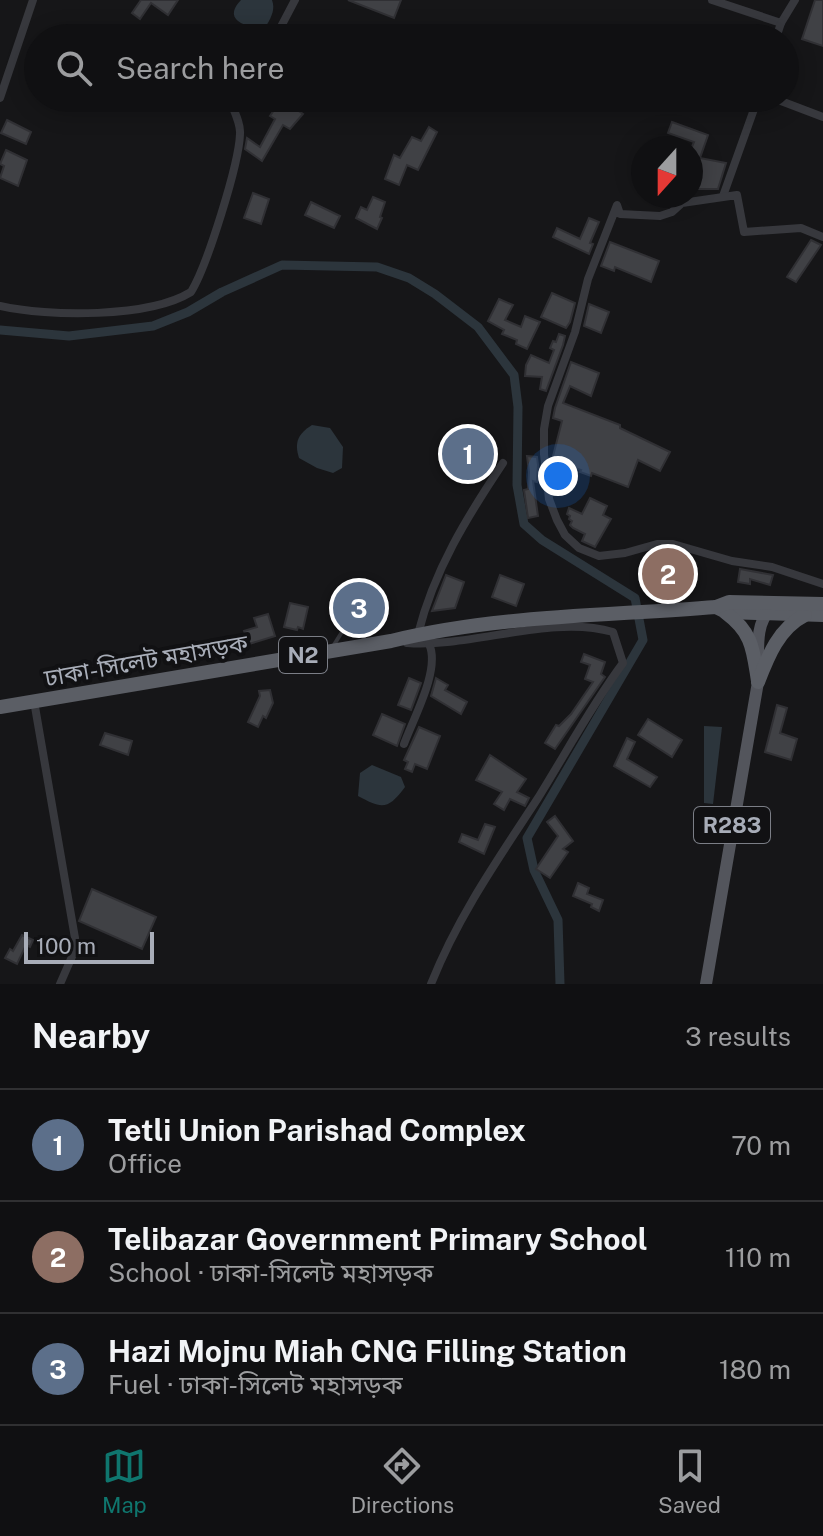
<!DOCTYPE html>
<meta charset="utf-8">
<style>
:root{--surface:#101012;--page:#1e1e20;--text:#f1f3f6;--muted:#9c9d9f;--line:#303032;--accent:#0f766e}
body{margin:0;font-family:"Public Sans","Noto Sans Bengali",sans-serif;background:var(--page);color:var(--text)}
.compass{position:absolute;left:631px;top:136px;width:72px;height:72px;border-radius:50%;background:var(--surface);box-shadow:0 4px 20px #0003;rotate:201deg}
.scale{position:absolute;left:24px;bottom:20px;width:130px;box-sizing:border-box;padding-left:8px;border:4px solid #a8adb8;border-top:0;font-size:22px;line-height:28px;white-space:nowrap;color:#a8adb8;-webkit-text-stroke:6px #111113;paint-order:stroke}
.you{position:absolute;left:558px;top:476px;width:28px;height:28px;margin:-20px;border:6px solid #fff;border-radius:50%;background:#1a73e8;box-shadow:0 0 0 12px #1a73e833}
.badge{display:grid;place-items:center;width:52px;height:52px;border-radius:50%;background:var(--accent);color:#fff;font-size:26px;font-weight:700}
.pin{position:absolute;translate:-50% -50%;border:4px solid #fff;box-shadow:0 2px 8px #0006}
.list{margin:0;padding:0;list-style:none}
h2{display:flex;justify-content:space-between;align-items:center;height:104px;margin:0;padding:0 32px;font-size:34px}
h2 small{font-size:26px;font-weight:400;color:var(--muted)}
.list li{display:grid;grid-template-columns:52px 1fr auto;gap:24px;align-items:center;box-sizing:border-box;height:112px;padding:0 32px;border-top:2px solid var(--line)}
.list b{display:block;font-size:30px;white-space:nowrap}
.list p{margin:0;font-size:26px;white-space:nowrap;color:var(--muted)}
.list em{font-size:26px;font-style:normal;color:var(--muted)}
.icon{flex:none;width:44px;height:44px;fill:none;stroke:currentColor;stroke-width:2;stroke-linecap:round;stroke-linejoin:round}
.map{position:relative;flex:none;width:823px;height:984px;overflow:hidden}
.search{position:absolute;background:var(--surface);box-shadow:0 4px 20px #0003;left:24px;right:24px;top:24px;height:88px;display:flex;align-items:center;gap:20px;box-sizing:border-box;padding:0 28px;border-radius:44px;color:var(--muted);font-size:30px}
.sheet{height:440px;background:var(--surface)}
nav{display:flex;justify-content:space-around;align-items:center;box-sizing:border-box;height:112px;border-top:2px solid var(--line);background:var(--surface);font-size:22px;color:var(--muted)}
nav a{display:grid;justify-items:center;gap:4px}
nav .on{color:var(--accent)}
.map>svg:first-child{display:block}
</style>
<div class="map">
<svg width="823" height="984" viewBox="0 0 823 984">
<rect width="100%" height="100%" fill="#161618"/>
<polygon fill="#222225" points="662,544 698,563 674,605 639,586"/>
<g fill="#2c353c">
<path d="M 241,0 L 272,0 C 276,10 270,20 264,29 C 248,27 221,21 241,0 Z"/>
<path d="M 312,425 L 330,428 L 343,447 L 342,468 L 333,473 L 317,468 L 299,458 C 294,442 298,434 312,425 Z"/>
<polygon points="704,726 722,727 713,804 704,803"/>
<path d="M 372,765 L 401,777 L 405,787 C 388,810 382,809 358,796 L 360,773 Z"/>
</g>
<g fill="none" stroke-linecap="round" stroke-linejoin="round">
<polyline stroke="#2c353c" stroke-width="9" points="0,330 69,336 153,326 188,312 222,292 282,265 377,267 409,278 435,294 478,327 514,375 518,407 517,485 524,524 542,540 635,598 643,640 527,838 534,870 558,920 560,984"/>
</g>
<g fill="#404145" stroke="#303034" stroke-width="2">
<polygon points="141,0 178,0 168,15 151,3 140,19 132,13"/>
<polygon points="348,0 401,0 394,18"/>
<polygon points="815,0 823,0 823,46 802,39"/>
<polygon points="254,98 299,98 293,107 303,114 290,129 283,125 262,161 245,149 247,138 260,147 275,119 270,116 274,110"/>
<polygon points="7,120 31,132 26,144 1,133"/>
<polygon points="672,122 708,135 700,158 726,163 718,189 691,189 691,149 694,142 668,133"/>
<polygon points="429,127 437,132 418,170 407,165 399,185 385,179 394,155 400,158 412,137 421,141"/>
<polygon points="6,150 27,160 18,186 0,178 4,166 0,164"/>
<polygon points="253,193 269,199 261,224 244,218"/>
<polygon points="373,197 385,202 380,217 382,218 377,229 356,218 361,207 367,210"/>
<polygon points="311,202 340,216 334,228 305,215"/>
<polygon points="589,218 599,222 590,243 593,244 589,254 553,237 557,228 580,239"/>
<polygon points="811,240 821,245 796,282 787,277"/>
<polygon points="610,242 659,261 651,282 615,267 614,271 601,266"/>
<polygon points="552,293 575,303 570,322 566,328 541,317"/>
<polygon points="499,299 513,305 505,320 521,327 525,316 540,322 527,349 516,344 517,340 502,334 504,330 488,321"/>
<polygon points="589,304 609,312 601,333 584,326"/>
<polygon points="559,334 565,336 563,345 546,391 540,389 542,377 525,376 526,365 531,355 549,363 554,350 550,348 553,341 556,342"/>
<polygon points="571,362 599,373 591,396 570,386 563,403 620,425 620,428 670,452 660,471 638,460 628,487 592,473 591,476 580,472 581,470 552,460 562,421 553,418 555,408"/>
<polygon points="469,430 482,438 471,459 458,454"/>
<polygon points="527,456 537,457 538,465 537,482 533,481 538,516 528,518 524,490 528,489 529,472"/>
<polygon points="590,498 607,506 603,515 611,519 595,547 582,541 585,534 573,528 570,525 572,521 569,519 570,516 567,514 569,508 582,514"/>
<polygon points="740,569 773,575 770,585 750,579 750,584 738,582"/>
<polygon points="446,575 464,582 455,608 432,611"/>
<polygon points="500,575 524,584 516,606 492,597"/>
<polygon points="290,603 308,607 303,629 298,627 297,630 284,627"/>
<polygon points="268,614 275,636 249,644 244,631 257,627 254,618"/>
<polygon points="584,654 605,662 601,674 605,677 555,749 545,743 556,725 559,726 571,714 593,682 585,679 590,665 581,662"/>
<polygon points="409,678 421,683 411,710 398,705"/>
<polygon points="436,678 448,685 445,690 467,702 461,714 431,696"/>
<polygon points="270,690 273,703 266,718 263,716 258,727 248,722 260,696 259,691"/>
<polygon points="777,705 787,708 780,733 797,739 791,760 765,752"/>
<polygon points="382,714 405,724 397,746 373,735"/>
<polygon points="648,719 682,740 672,757 638,735"/>
<polygon points="419,727 440,736 427,769 415,764 412,772 405,769 408,762 404,760"/>
<polygon points="105,733 132,741 128,755 100,745"/>
<polygon points="627,738 635,742 627,759 657,777 650,787 614,766"/>
<polygon points="490,755 526,779 517,792 529,798 525,806 510,799 504,810 494,804 502,792 476,780"/>
<polygon points="555,816 573,841 563,849 568,852 550,878 536,869 558,836 547,822"/>
<polygon points="485,824 495,827 484,854 459,842 462,834 478,840"/>
<polygon points="578,883 589,888 587,894 603,900 599,911 591,907 592,904 573,896"/>
<polygon points="92,889 156,917 142,949 79,921"/>
<polygon points="22,935 33,940 30,947 26,945 17,964 5,958 10,949 13,951"/>
</g>
<g fill="none" stroke-linecap="round" stroke-linejoin="round">
<polyline stroke="#37383d" stroke-width="4" points="332,648 350,619 356,617 365,625 363,643"/>
<g stroke="#37383d" stroke-width="8">
<polyline points="712,0 781,23 795,0"/>
<polyline points="275,38 295,0"/>
<polyline points="776,38 781,23"/>
<polyline points="0,98 33,0"/>
<polyline points="773,98 823,117"/>
<polyline points="723,196 758,98"/>
<polyline points="823,237 801,228 744,232 737,195 682,203 672,212 660,216 620,214 617,205 588,279 575,332 548,406 544,429 544,454 549,499 557,520 565,535 579,548 599,556 625,553 657,544 673,544 732,561 772,567 823,584"/>
<path d="M 0,306 C 48,317 149,318 191,292 C 207,266 239,164 240,134 C 241,123 233,109 229,98"/>
<path d="M 418,634 C 434,570 467,517 503,463"/>
<path d="M 407,643 C 472,648 551,614 613,632 L 623,663 C 591,706 566,753 538,798 C 498,859 458,916 431,984"/>
<polyline points="34,701 75,938 74,952 60,984"/>
<path d="M 404,744 C 413,719 441,669 429,644"/>
</g>
<path stroke="#53555c" stroke-width="12" d="M 706,984 L 758,682 C 760,659 752,624 772,608"/>
<g stroke="#5b5e65" stroke-width="14">
<polyline points="716,607 726,612 823,615"/>
<path d="M 726,613 C 753,633 753,650 758,681"/>
<path d="M 758,682 C 768,656 779,628 805,615"/>
<path d="M 0,707 L 391,641 C 497,615 607,616 716,607 L 729,602 L 823,604"/>
</g>
</g>
<g text-anchor="middle" dominant-baseline="central" stroke-width="8" stroke-linejoin="round" paint-order="stroke">
<g fill="#111113" stroke="#7b7e86" stroke-width="2">
<rect x="279" y="637" width="48" height="36" rx="6"/>
<rect x="694" y="807" width="76" height="36" rx="6"/>
</g>
<g font-size="22" font-weight="bold" fill="#a8adb8">
<text x="303" y="655">N2</text>
<text x="732" y="825">R283</text>
</g>
<g font-size="24" fill="#a8adb8" stroke="#111113">
<text transform="translate(146 660) rotate(-10)">ঢাকা-সিলেট মহাসড়ক</text>
</g>
</g>
</svg>
<svg class="compass" viewBox="-18 -18 36 36"><path d="M0-13l5 13h-10z" fill="#e53935"/><path d="M0 13l5-13h-10z" fill="#9c9d9f"/></svg>
<div class="scale">100 m</div>
<div class="you"></div>
<div class="pin badge" style="left:468px;top:454px;background:#5c6f8a">1</div>
<div class="pin badge" style="left:668px;top:574px;background:#8d6e63">2</div>
<div class="pin badge" style="left:359px;top:608px;background:#5c6f8a">3</div>
<div class="search"><svg class="icon" aria-label="search" viewBox="0 0 24 24"><circle cx="10" cy="10" r="6"/><path d="M15 15l6 6"/></svg>Search here</div>
</div>
<section class="sheet">
<h2>Nearby<small>3 results</small></h2>
<ul class="list">
<li><span class="badge" style="background:#5c6f8a">1</span><div><b>Tetli Union Parishad Complex</b><p>Office</p></div><em>70 m</em></li>
<li><span class="badge" style="background:#8d6e63">2</span><div><b>Telibazar Government Primary School</b><p>School · ঢাকা-সিলেট মহাসড়ক</p></div><em>110 m</em></li>
<li><span class="badge" style="background:#5c6f8a">3</span><div><b>Hazi Mojnu Miah CNG Filling Station</b><p>Fuel · ঢাকা-সিলেট মহাসড়ক</p></div><em>180 m</em></li>
</ul>
</section>
<nav>
<a class="on"><svg class="icon" aria-label="map" viewBox="0 0 24 24"><path d="M3 6l6-2 6 2 6-2v14l-6 2-6-2-6 2zM9 4v14M15 6v14"/></svg>Map</a>
<a><svg class="icon" aria-label="directions" viewBox="0 0 24 24"><path d="M12 3l9 9-9 9-9-9zM9 14v-3h6M13 9l2 2-2 2"/></svg>Directions</a>
<a><svg class="icon" aria-label="saved" viewBox="0 0 24 24"><path d="M7 4h10v16l-5-4-5 4z"/></svg>Saved</a>
</nav>
